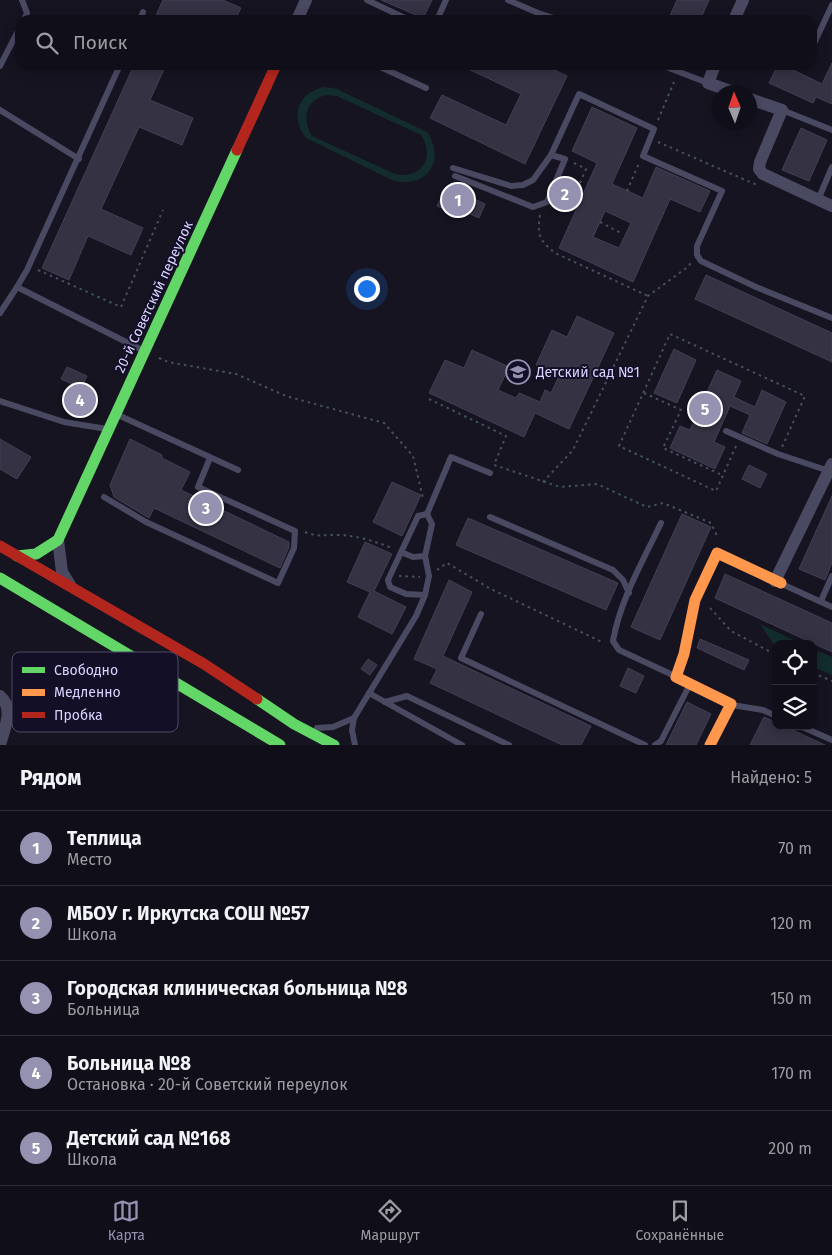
<!DOCTYPE html>
<html lang="ru">
<meta charset="utf-8">
<style>
:root{--surface:#100f19;--page:#1e1d26;--text:#f1f3f6;--muted:#9c9ca2;--line:#302f38;--accent:#9591b1}
body{margin:0;font-family:"Fira Sans",sans-serif;background:var(--page);color:var(--text)}
.controls{position:absolute;right:15px;bottom:15px;display:grid;overflow:hidden;border-radius:10px;box-shadow:0 2px 12px #0003}
.controls button{width:45px;height:45px;display:grid;place-items:center;padding:0;border:0;border-bottom:1px solid var(--line);background:var(--surface);color:var(--text);font:25px sans-serif}
.compass{position:absolute;left:712px;top:85px;width:45px;height:45px;border-radius:50%;background:var(--surface);box-shadow:0 2px 12px #0003;rotate:358deg}
.you{position:absolute;left:366px;top:288px;width:18px;height:18px;margin:-12px;border:4px solid #fff;border-radius:50%;background:#1a73e8;box-shadow:0 0 0 8px #1a73e833}
.badge{display:grid;place-items:center;width:32px;height:32px;border-radius:50%;background:var(--accent);color:#fff;font-size:16px;font-weight:700}
.pin{position:absolute;translate:-50% -50%;border:2px solid #fff;box-shadow:0 1px 5px #0006}
.list{margin:0;padding:0;list-style:none}
h2{display:flex;justify-content:space-between;align-items:center;height:65px;margin:0;padding:0 20px;font-size:21px}
h2 small{font-size:16px;font-weight:400;color:var(--muted)}
.list li{display:grid;grid-template-columns:32px 1fr auto;gap:15px;align-items:center;box-sizing:border-box;height:75px;padding:0 20px;border-top:1px solid var(--line)}
.list b{display:block;font-size:19px;white-space:nowrap}
.list p{margin:0;font-size:16px;white-space:nowrap;color:var(--muted)}
.list em{font-size:16px;font-style:normal;color:var(--muted)}
.icon{flex:none;width:28px;height:28px;fill:none;stroke:currentColor;stroke-width:2;stroke-linecap:round;stroke-linejoin:round}
.map{position:relative;flex:none;width:832px;height:745px;overflow:hidden}
.search{position:absolute;background:var(--surface);box-shadow:0 2px 12px #0003;left:15px;right:15px;top:15px;height:55px;display:flex;align-items:center;gap:12px;box-sizing:border-box;padding:0 18px;border-radius:15px;color:var(--muted);font-size:19px}
.sheet{height:440px;background:var(--surface)}
nav{display:flex;justify-content:space-around;align-items:center;box-sizing:border-box;height:70px;border-top:1px solid var(--line);background:var(--surface);font-size:14px;color:var(--muted)}
nav a{display:grid;justify-items:center;gap:2px}
nav .on{color:var(--accent)}
.map>svg:first-child{display:block}
</style>
<div class="map">
<svg width="832" height="745" viewBox="0 0 832 745">
<rect width="100%" height="100%" fill="#161421"/>
<g fill="#132c2d" fill-rule="evenodd">
<path d="M 324,87 L 337,89 L 427,132 C 446,161 428,188 394,181 L 306,138 C 290,117 297,93 324,87 ZM 327,95 L 337,96 L 421,135 C 436,158 421,180 395,174 L 312,136 C 301,119 306,99 327,95 Z"/>
<polygon points="760,624 802,644 776,644 776,648"/>
<polygon points="813,649 832,657 832,675 813,667"/>
</g>
<g fill="#343243" stroke="#433f54" fill-rule="evenodd">
<polygon points="163,0 223,0 241,8 235,20 195,20 187,16 186,20 154,20"/>
<polygon points="381,0 432,0 423,18"/>
<polygon points="677,0 709,0 700,20 668,20"/>
<polygon points="832,63 832,104 816,97 813,103 769,83 778,65 783,65 822,84"/>
<polygon points="134,65 166,65 150,100 193,118 182,145 139,127 101,209 143,228 131,255 88,236 69,280 42,268"/>
<polygon points="460,65 544,65 567,76 525,164 430,118 442,95 506,125 521,94"/>
<path d="M 592,107 L 637,128 L 612,184 L 643,198 L 656,167 L 710,191 L 700,212 L 670,199 L 633,282 L 559,248 L 597,163 L 572,151 ZM 605,211 L 631,223 L 619,248 L 593,237 Z"/>
<polygon points="801,128 827,140 809,181 782,170"/>
<polygon points="445,189 458,194 460,190 469,194 468,196 485,204 479,218 461,210 458,215 437,206"/>
<polygon points="706,275 832,333 832,362 695,299"/>
<polygon points="577,316 614,333 569,429 535,413 524,437 429,393 445,360 464,368 472,350 509,367 498,390 516,398 519,393 540,402 545,390 551,393 559,376 536,365 552,330 567,337"/>
<polygon points="674,349 696,360 677,403 654,393"/>
<polygon points="67,367 87,376 81,388 61,379"/>
<polygon points="717,370 741,381 734,397 755,407 762,390 786,402 767,444 742,433 750,415 730,406 714,442 725,447 715,469 670,448 680,426 690,430"/>
<polygon points="0,439 31,457 17,479 0,469"/>
<polygon points="130,439 162,455 162,458 190,472 181,490 289,542 289,547 280,568 154,508 149,518 114,497 110,485"/>
<polygon points="749,465 767,474 760,488 742,479"/>
<polygon points="392,482 421,495 402,536 373,522"/>
<polygon points="832,496 832,563 825,580 799,569"/>
<polygon points="682,514 711,527 660,640 631,627"/>
<polygon points="468,518 618,583 606,610 456,545"/>
<polygon points="365,542 392,554 374,591 406,607 392,634 358,617 370,592 347,582"/>
<polygon points="725,574 832,623 832,652 715,598"/>
<polygon points="449,580 472,592 443,656 591,726 581,745 562,745 430,683 437,669 414,659"/>
<polygon points="700,639 749,660 744,670 697,648"/>
<polygon points="368,659 377,665 370,675 361,669"/>
<polygon points="628,668 644,676 636,693 620,686"/>
<polygon points="687,702 711,714 696,745 666,745"/>
<polygon points="764,717 776,722 776,726 784,726 825,745 750,745"/>
</g>
<g fill="none" stroke-linecap="round" stroke-linejoin="round">
<g stroke="#44505f" stroke-width="2" stroke-dasharray="2.5 4" stroke-linecap="butt">
<polyline points="658,120 674,82"/>
<polyline points="658,142 757,185"/>
<polyline points="574,163 586,169 569,208 575,211"/>
<polyline points="627,191 639,163"/>
<path d="M 540,215 C 537,235 539,240 555,253 L 648,296"/>
<polyline points="600,222 621,233"/>
<polyline points="38,270 121,307 163,210"/>
<polyline points="159,358 168,362 236,374 286,396 384,423 413,456 423,498"/>
<polyline points="644,393 681,410 663,448 722,475"/>
<polyline points="429,399 506,436 494,465 560,487 597,484 647,507 663,503 711,523 718,538"/>
<polyline points="736,446 716,491 619,446 670,334 805,396 782,447"/>
<polyline points="543,482 573,450 648,296 689,266 691,262"/>
<path d="M 305,532 C 320,538 324,534 339,535 C 358,536 374,541 392,548"/>
<polyline points="437,570 447,563 491,589 604,643"/>
<polyline points="399,576 420,577"/>
<polyline points="710,608 731,631 776,655"/>
<polyline points="813,673 832,681"/>
</g>
<g stroke="#4a4962" stroke-width="6">
<polyline points="22,0 27,13 24,20"/>
<polyline points="367,0 409,20"/>
<polyline points="508,0 538,13 560,20"/>
<polyline points="140,20 143,12"/>
<polyline points="437,20 446,0"/>
<polyline points="812,48 832,5"/>
<polyline points="120,65 27,270 17,287 142,350"/>
<polyline points="376,65 426,88"/>
<polyline points="661,65 708,83"/>
<polyline points="0,66 20,27"/>
<polyline points="0,110 79,159"/>
<polyline points="782,110 832,130"/>
<polyline points="453,168 511,186 523,185 533,180 551,155 579,94 654,129 643,156 722,191 697,246 697,255 701,261 756,287 832,318"/>
<polyline points="455,176 533,207 547,202 565,159 551,155"/>
<polyline points="818,200 832,167"/>
<polyline points="0,313 17,287"/>
<polyline points="0,401 64,422 107,429"/>
<polyline points="118,415 238,470"/>
<polyline points="726,431 778,454 829,471"/>
<polyline points="104,497 146,522 278,583 294,548 295,531 198,487 210,458"/>
<polyline points="427,514 451,457 490,473"/>
<polyline points="490,517 613,570 623,580 629,593"/>
<path d="M 661,523 C 643,561 620,600 613,641 L 619,650 L 675,676"/>
<polyline points="401,552 413,557 425,556"/>
<polyline points="782,584 832,607"/>
<polyline points="821,601 832,576"/>
<polyline points="481,614 461,658 645,745"/>
<polyline points="369,693 462,745"/>
<polyline points="385,702 407,696 509,745"/>
<polyline points="732,705 763,710 776,716"/>
<polyline points="800,726 832,740"/>
<polyline points="317,728 333,727 354,718"/>
<polyline points="355,745 352,730 354,718 416,616 425,595 429,576 425,556 432,524 427,514 418,516 388,580 390,587 406,594 425,595"/>
<polyline points="655,745 661,741 689,686"/>
</g>
<g stroke="#4a4962" stroke-width="12">
<polyline points="297,20 306,0"/>
<polyline points="734,20 743,0"/>
<polyline points="715,65 708,83 733,92"/>
<polyline points="750,99 782,110 760,162 759,169 763,174 832,206"/>
<polyline points="58,540 62,572 70,585"/>
<polyline points="775,581 832,464"/>
<path d="M 0,696 C 15,709 4,729 0,745"/>
</g>
<g stroke="#63d668" stroke-width="11">
<polyline points="17,556 36,554 58,540 237,150"/>
<polyline points="0,578 280,745"/>
<polyline points="257,699 294,724 334,745"/>
</g>
<polyline stroke="#ff974d" stroke-width="11" points="710,745 731,704 676,677 684,654 695,600 717,553 781,583"/>
<g stroke="#b3261e" stroke-width="11">
<polyline points="237,150 276,65"/>
<polyline points="0,546 204,664 257,699"/>
</g>
</g>
<defs>
<g id="school-ring" transform="scale(1.25)"><circle r="9.5" fill="#130f26" stroke="#9591b1" stroke-width="1.5"/><path d="M0-5L7-2L0 1L-7-2ZM-4 1L0 2.5L4 1V4Q0 6-4 4Z" fill="#9591b1"/></g>
</defs>
<g fill-rule="evenodd">
<use href="#school-ring" x="518" y="372"/>
</g>
<g text-anchor="middle" dominant-baseline="central" stroke-width="4" stroke-linejoin="round" paint-order="stroke">
<g font-size="14" fill="#d9d4ff" stroke="#130f26">
<text transform="translate(154 297) rotate(-65)">20-й Советский переулок</text>
</g>
<g font-size="14" fill="#d9d4ff" stroke="#130f26" text-anchor="start">
<text x="536" y="372">Детский сад №1</text>
</g>
</g>
<rect x="12" y="652" width="166" height="80" rx="8" fill="#130f26" stroke="#4e4a67" stroke-width="1"/>
<rect x="22" y="667" width="23" height="6" fill="#63d668"/>
<rect x="22" y="689" width="23" height="7" fill="#ff974d"/>
<rect x="22" y="712" width="23" height="6" fill="#b3261e"/>
<g font-size="14" fill="#d9d4ff">
<text x="54" y="675">Свободно</text>
<text x="54" y="697">Медленно</text>
<text x="54" y="720">Пробка</text>
</g>
</svg>
<div class="controls">
<button><svg class="icon" aria-label="locate" viewBox="0 0 24 24"><circle cx="12" cy="12" r="6"/><path d="M12 2v4M12 18v4M2 12h4M18 12h4"/></svg></button>
<button><svg class="icon" aria-label="layers" viewBox="0 0 24 24"><path d="M12 4l9 5-9 5-9-5zM3 14l9 5 9-5"/></svg></button>
</div>
<svg class="compass" viewBox="-18 -18 36 36"><path d="M0-13l5 13h-10z" fill="#e53935"/><path d="M0 13l5-13h-10z" fill="#9c9ca2"/></svg>
<div class="you"></div>
<div class="pin badge" style="left:458px;top:200px">1</div>
<div class="pin badge" style="left:565px;top:194px">2</div>
<div class="pin badge" style="left:206px;top:508px">3</div>
<div class="pin badge" style="left:80px;top:400px">4</div>
<div class="pin badge" style="left:705px;top:409px">5</div>
<div class="search"><svg class="icon" aria-label="search" viewBox="0 0 24 24"><circle cx="10" cy="10" r="6"/><path d="M15 15l6 6"/></svg>Поиск</div>
</div>
<section class="sheet">
<h2>Рядом<small>Найдено: 5</small></h2>
<ul class="list">
<li><span class="badge">1</span><div><b>Теплица</b><p>Место</p></div><em>70 m</em></li>
<li><span class="badge">2</span><div><b>МБОУ г. Иркутска СОШ №57</b><p>Школа</p></div><em>120 m</em></li>
<li><span class="badge">3</span><div><b>Городская клиническая больница №8</b><p>Больница</p></div><em>150 m</em></li>
<li><span class="badge">4</span><div><b>Больница №8</b><p>Остановка · 20-й Советский переулок</p></div><em>170 m</em></li>
<li><span class="badge">5</span><div><b>Детский сад №168</b><p>Школа</p></div><em>200 m</em></li>
</ul>
</section>
<nav>
<a class="on"><svg class="icon" aria-label="map" viewBox="0 0 24 24"><path d="M3 6l6-2 6 2 6-2v14l-6 2-6-2-6 2zM9 4v14M15 6v14"/></svg>Карта</a>
<a><svg class="icon" aria-label="directions" viewBox="0 0 24 24"><path d="M12 3l9 9-9 9-9-9zM9 14v-3h6M13 9l2 2-2 2"/></svg>Маршрут</a>
<a><svg class="icon" aria-label="saved" viewBox="0 0 24 24"><path d="M7 4h10v16l-5-4-5 4z"/></svg>Сохранённые</a>
</nav>
